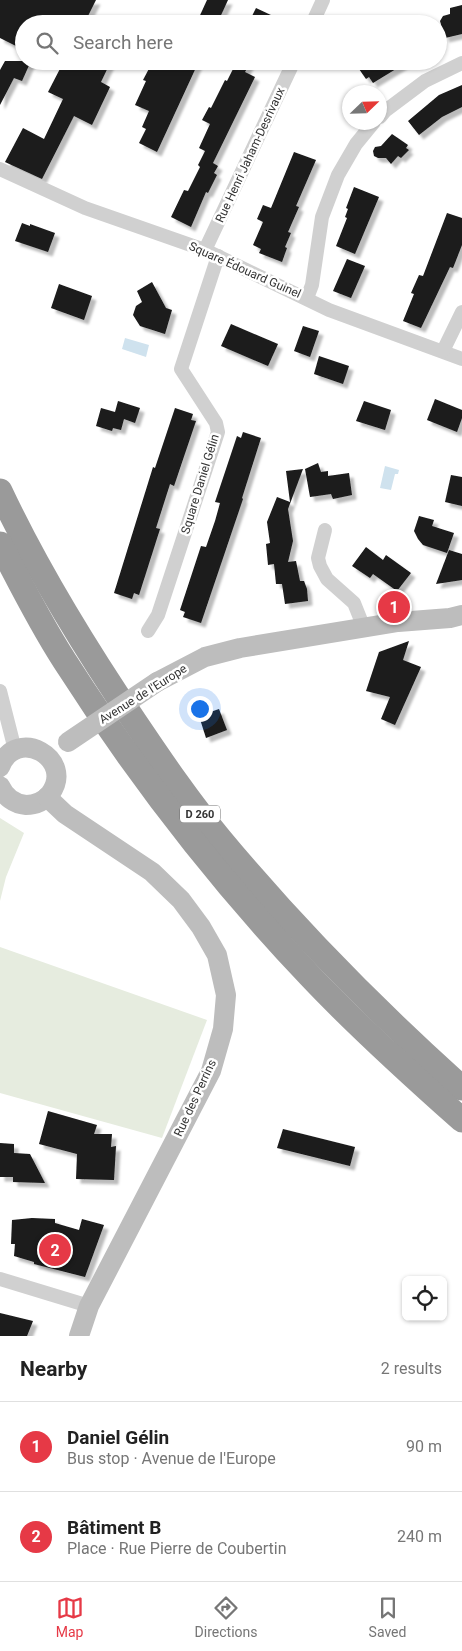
<!DOCTYPE html>
<meta charset="utf-8">
<style>
:root{--surface:#fff;--page:#f6f6f6;--text:#222;--muted:#767676;--line:#e0e0e0;--accent:#e63946}
body{margin:0;font-family:Roboto,sans-serif;background:var(--page);color:var(--text)}
.controls{position:absolute;right:15px;bottom:15px;display:grid;overflow:hidden;border-radius:8px;box-shadow:0 1px 4px #0004}
.controls button{width:45px;height:45px;display:grid;place-items:center;padding:0;border:0;border-bottom:1px solid var(--line);background:var(--surface);color:var(--text);font:25px sans-serif}
.compass{position:absolute;left:342px;top:85px;width:45px;height:45px;border-radius:50%;background:var(--surface);box-shadow:0 1px 4px #0004;rotate:67deg}
.you{position:absolute;left:199px;top:708px;width:18px;height:18px;margin:-12px;border:4px solid #fff;border-radius:50%;background:#1a73e8;box-shadow:0 0 0 8px #1a73e833}
.badge{display:grid;place-items:center;width:32px;height:32px;border-radius:50%;background:var(--accent);color:#fff;font-size:16px;font-weight:700}
.pin{position:absolute;translate:-50% -50%;border:2px solid #fff;box-shadow:0 1px 5px #0006}
.list{margin:0;padding:0;list-style:none}
h2{display:flex;justify-content:space-between;align-items:center;height:65px;margin:0;padding:0 20px;font-size:21px}
h2 small{font-size:16px;font-weight:400;color:var(--muted)}
.list li{display:grid;grid-template-columns:32px 1fr auto;gap:15px;align-items:center;box-sizing:border-box;height:90px;padding:0 20px;border-top:1px solid var(--line)}
.list b{display:block;font-size:19px;white-space:nowrap}
.list p{margin:0;font-size:16px;white-space:nowrap;color:var(--muted)}
.list em{font-size:16px;font-style:normal;color:var(--muted)}
.icon{flex:none;width:28px;height:28px;fill:none;stroke:currentColor;stroke-width:2;stroke-linecap:round;stroke-linejoin:round}
.map{position:relative;flex:none;width:462px;height:1336px;overflow:hidden}
.search{position:absolute;background:var(--surface);box-shadow:0 1px 4px #0004;left:15px;right:15px;top:15px;height:55px;display:flex;align-items:center;gap:12px;box-sizing:border-box;padding:0 18px;border-radius:28px;color:var(--muted);font-size:19px}
.sheet{height:245px;background:var(--surface)}
nav{display:flex;justify-content:space-around;align-items:center;box-sizing:border-box;height:70px;border-top:1px solid var(--line);background:var(--surface);font-size:14px;color:var(--muted)}
nav a{display:grid;justify-items:center;gap:2px}
nav .on{color:var(--accent)}
.map>svg:first-child{display:block}
</style>
<div class="map">
<svg width="462" height="1336" viewBox="0 0 462 1336">
<defs>
<filter id="shadow"><feDropShadow dx="4.5" dy="4.5" stdDeviation="1" flood-color="#0004"/></filter>
</defs>
<rect width="100%" height="100%" fill="#fff"/>
<g fill="#e6ecdf">
<polygon points="0,818 24,833 6,877 0,901"/>
<polygon points="0,947 207,1020 162,1138 0,1093"/>
</g>
<g fill="#cfe2ee">
<polygon points="125,338 149,345 146,357 122,349"/>
<polygon points="385,466 399,470 398,474 395,474 391,490 380,488"/>
</g>
<g fill="#1a1a1a" filter="url(#shadow)">
<polygon points="0,0 96,0 84,24 24,24 24,50 0,38"/>
<polygon points="207,0 228,0 217,24 196,24"/>
<polygon points="462,5 462,34 445,38 440,21 443,16 450,14 450,8"/>
<polygon points="256,8 290,24 248,24"/>
<polygon points="5,61 31,61 22,81 14,78 0,105 0,70"/>
<polygon points="64,61 111,61 101,82 110,87 92,125 74,116 42,179 5,162 23,128 44,139 63,99 48,92"/>
<polygon points="153,61 199,61 157,152 139,143 146,129 142,127 149,111 135,105 146,81 143,80"/>
<polygon points="237,61 251,61 245,72 255,77 213,163 218,166 214,173 217,175 208,193 206,192 191,227 171,217 184,190 188,191 200,167 198,165 205,151 199,148 210,124 202,120 209,107 211,108 225,80 227,81"/>
<polygon points="371,61 409,61 373,83 369,77 366,79 359,69"/>
<polygon points="462,85 462,107 442,117 419,135 408,121 439,95"/>
<polygon points="392,134 408,145 406,148 409,150 401,158 398,156 391,164 386,158 378,158 374,156 373,151 375,147 381,146"/>
<polygon points="294,152 316,160 296,206 299,207 288,232 291,233 285,247 287,248 282,262 259,253 261,249 253,245 263,222 257,219 263,205 271,208"/>
<polygon points="354,187 379,197 355,254 336,246 347,218 345,217 348,209 346,208"/>
<polygon points="447,213 462,218 462,245 453,268 450,267 421,328 403,321 414,294 411,293 419,275 423,276"/>
<polygon points="22,223 30,226 30,224 55,233 48,252 15,241"/>
<polygon points="347,259 365,266 351,298 333,291"/>
<polygon points="152,282 166,308 172,310 165,334 140,326 133,315 136,306 142,302 137,291"/>
<polygon points="59,284 92,296 84,320 51,308"/>
<polygon points="231,324 278,344 268,366 221,346"/>
<polygon points="303,326 319,331 310,357 294,351"/>
<polygon points="319,356 349,366 343,384 314,374"/>
<polygon points="435,399 462,410 462,418 457,432 427,420"/>
<polygon points="118,401 140,408 135,423 124,419 121,430 113,428 112,431 96,426 101,408 115,412"/>
<polygon points="364,401 391,410 385,430 356,421"/>
<polygon points="175,408 193,414 191,420 196,421 174,486 170,484 156,528 160,529 139,595 134,593 132,599 114,593 153,467 155,468"/>
<polygon points="243,432 261,438 242,498 243,499 201,623 183,617 185,612 180,610 201,546 206,547 215,521 220,503 215,502 237,436 241,438"/>
<polygon points="318,463 321,472 328,471 328,476 349,473 352,495 333,499 331,494 310,497 305,469"/>
<polygon points="303,469 288,509 293,541 288,562 296,561 300,581 304,581 307,589 308,601 285,604 282,584 276,584 274,564 268,565 266,544 270,543 267,522 277,497 290,502 286,471"/>
<polygon points="451,475 462,477 462,506 445,502"/>
<polygon points="419,516 434,520 432,526 454,533 447,553 423,545 418,539 414,531"/>
<polygon points="366,547 383,560 386,555 411,573 397,591 373,574 370,578 352,566"/>
<polygon points="449,550 462,554 462,580 436,584"/>
<polygon points="409,641 403,660 421,667 395,725 381,719 390,697 366,691 379,652"/>
<polygon points="219,709 227,730 206,738 199,716"/>
<polygon points="48,1111 97,1125 94,1134 112,1134 111,1147 116,1146 114,1180 76,1179 77,1154 39,1144"/>
<polygon points="283,1129 355,1147 350,1166 277,1148"/>
<polygon points="0,1143 14,1144 14,1153 30,1154 45,1183 13,1182 13,1177 0,1177"/>
<polygon points="32,1218 55,1219 55,1223 79,1230 82,1219 104,1225 85,1277 34,1264 34,1262 14,1256 15,1244 11,1244 12,1220"/>
<polygon points="0,1313 33,1321 27,1336 0,1336"/>
</g>
<g fill="none" stroke-linecap="round" stroke-linejoin="round">
<g stroke="#d0d0d0" stroke-width="14">
<polyline points="312,24 323,0"/>
<polyline points="380,117 385,111 425,81 462,63"/>
<polyline points="0,169 85,208 205,250 329,310 462,359"/>
<polyline points="205,250 294,61"/>
<polyline points="307,298 312,285 322,217 338,175 356,144 374,122"/>
<polyline points="443,351 462,312"/>
<polyline points="325,530 318,558 320,566 327,579 354,603 364,628"/>
<polyline points="148,631 158,615 218,432 216,423 181,369 218,256"/>
<polyline points="0,691 15,750"/>
<polyline points="0,1279 89,1306"/>
</g>
<g stroke="#bdbdbd" stroke-width="20">
<polyline points="157,682 205,657 240,648 398,622 450,618 462,615"/>
<path d="M 0,767 C 16,725 76,759 50,794 C 44,801 35,805 26,805 C 14,804 5,797 0,786"/>
<polyline points="47,797 65,814 152,872 181,900 201,927 217,955 226,995 223,1029 211,1071 89,1306 79,1336"/>
</g>
<g stroke="#9a9a9a" stroke-width="25">
<path d="M 0,491 C 38,572 85,648 135,722 C 162,762 189,802 220,839 C 294,928 376,1011 462,1088"/>
<path d="M 0,544 C 20,583 40,623 64,660 C 135,771 218,879 309,975 C 357,1026 409,1073 462,1120"/>
</g>
<polyline stroke="#bdbdbd" stroke-width="20" points="68,742 157,682"/>
</g>
<g text-anchor="middle" dominant-baseline="central" stroke-width="5" stroke-linejoin="round" paint-order="stroke">
<rect fill="#fff" stroke="#707070" stroke-width="1" x="180" y="805.5" width="40" height="17" rx="4"/>
<g font-size="11" font-weight="bold" fill="#333">
<text x="200" y="814">D 260</text>
</g>
<g font-size="12" fill="#333" stroke="#fff">
<text transform="translate(250 155) rotate(-65)">Rue Henri Jaham-Desrivaux</text>
<text transform="translate(245 270) rotate(24)">Square Édouard Guinel</text>
<text transform="translate(200 484) rotate(-73)">Square Daniel Gélin</text>
<text transform="translate(143 694) rotate(-32)">Avenue de l'Europe</text>
<text transform="translate(195 1098) rotate(-65)">Rue des Perrins</text>
</g>
</g>
</svg>
<div class="controls">
<button><svg class="icon" aria-label="locate" viewBox="0 0 24 24"><circle cx="12" cy="12" r="6"/><path d="M12 2v4M12 18v4M2 12h4M18 12h4"/></svg></button>
</div>
<svg class="compass" viewBox="-18 -18 36 36"><path d="M0-13l5 13h-10z" fill="#e53935"/><path d="M0 13l5-13h-10z" fill="#767676"/></svg>
<div class="you"></div>
<div class="pin badge" style="left:394px;top:607px">1</div>
<div class="pin badge" style="left:55px;top:1250px">2</div>
<div class="search"><svg class="icon" aria-label="search" viewBox="0 0 24 24"><circle cx="10" cy="10" r="6"/><path d="M15 15l6 6"/></svg>Search here</div>
</div>
<section class="sheet">
<h2>Nearby<small>2 results</small></h2>
<ul class="list">
<li><span class="badge">1</span><div><b>Daniel Gélin</b><p>Bus stop · Avenue de l'Europe</p></div><em>90 m</em></li>
<li><span class="badge">2</span><div><b>Bâtiment B</b><p>Place · Rue Pierre de Coubertin</p></div><em>240 m</em></li>
</ul>
</section>
<nav>
<a class="on"><svg class="icon" aria-label="map" viewBox="0 0 24 24"><path d="M3 6l6-2 6 2 6-2v14l-6 2-6-2-6 2zM9 4v14M15 6v14"/></svg>Map</a>
<a><svg class="icon" aria-label="directions" viewBox="0 0 24 24"><path d="M12 3l9 9-9 9-9-9zM9 14v-3h6M13 9l2 2-2 2"/></svg>Directions</a>
<a><svg class="icon" aria-label="saved" viewBox="0 0 24 24"><path d="M7 4h10v16l-5-4-5 4z"/></svg>Saved</a>
</nav>
